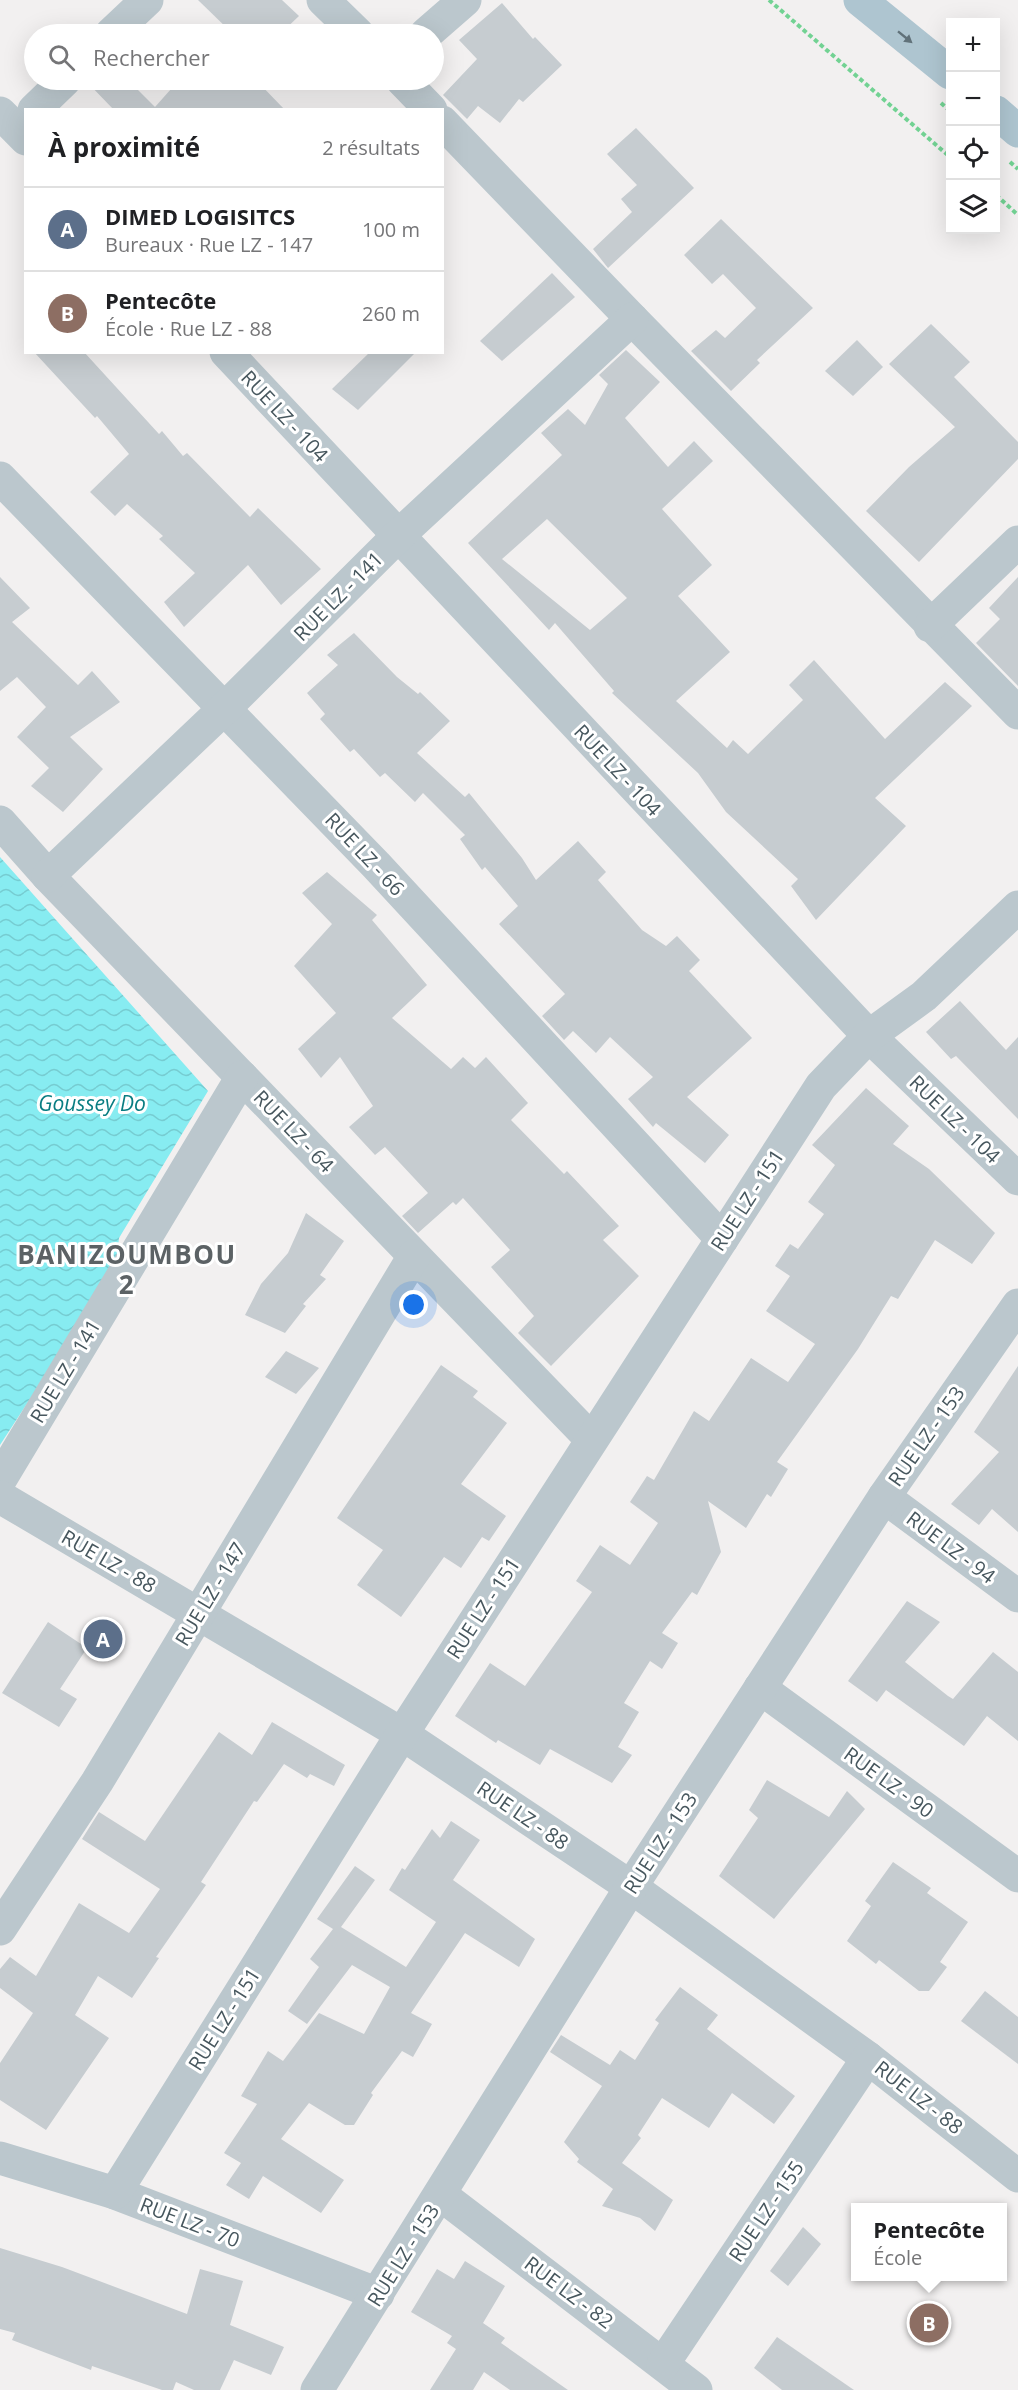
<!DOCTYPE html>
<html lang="fr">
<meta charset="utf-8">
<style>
:root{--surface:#fff;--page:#f2f2f2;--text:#202124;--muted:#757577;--line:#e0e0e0;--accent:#1095ec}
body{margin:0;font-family:"Open Sans",sans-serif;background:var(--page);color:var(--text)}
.controls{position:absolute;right:18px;top:18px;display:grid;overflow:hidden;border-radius:0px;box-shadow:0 6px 24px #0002}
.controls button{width:54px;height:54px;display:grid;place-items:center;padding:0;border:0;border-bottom:2px solid var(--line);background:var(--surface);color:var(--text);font:30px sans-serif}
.you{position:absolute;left:414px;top:1305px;width:21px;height:21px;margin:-15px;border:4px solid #fff;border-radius:50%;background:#1a73e8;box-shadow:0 0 0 9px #1a73e833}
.badge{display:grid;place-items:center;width:39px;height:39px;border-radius:50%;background:var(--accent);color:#fff;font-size:20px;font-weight:700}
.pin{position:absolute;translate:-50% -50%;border:3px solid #fff;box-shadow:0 2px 6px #0006}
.popup{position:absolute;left:851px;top:2203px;width:156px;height:78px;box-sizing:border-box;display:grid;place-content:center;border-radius:0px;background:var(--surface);filter:drop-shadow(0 2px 4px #0005);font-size:20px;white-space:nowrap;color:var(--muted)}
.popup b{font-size:22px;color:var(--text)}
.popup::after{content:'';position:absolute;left:50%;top:100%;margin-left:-12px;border:12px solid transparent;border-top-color:var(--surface)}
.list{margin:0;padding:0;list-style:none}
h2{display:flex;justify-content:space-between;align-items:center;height:78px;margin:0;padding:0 24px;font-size:26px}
h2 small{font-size:20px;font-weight:400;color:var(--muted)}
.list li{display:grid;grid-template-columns:39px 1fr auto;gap:18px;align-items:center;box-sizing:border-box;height:84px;padding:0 24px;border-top:2px solid var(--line)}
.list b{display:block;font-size:22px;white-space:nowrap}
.list p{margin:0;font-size:20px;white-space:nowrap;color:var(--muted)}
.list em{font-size:20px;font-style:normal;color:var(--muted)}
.icon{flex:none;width:33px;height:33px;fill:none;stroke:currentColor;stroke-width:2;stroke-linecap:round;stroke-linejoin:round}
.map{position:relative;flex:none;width:1018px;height:2390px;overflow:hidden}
.search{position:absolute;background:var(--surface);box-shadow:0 6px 24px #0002;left:24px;top:24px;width:420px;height:66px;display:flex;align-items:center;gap:15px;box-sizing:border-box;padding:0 21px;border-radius:33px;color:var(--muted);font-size:22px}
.panel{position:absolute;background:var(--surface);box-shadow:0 6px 24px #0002;left:24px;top:108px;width:420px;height:246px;border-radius:0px}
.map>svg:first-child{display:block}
</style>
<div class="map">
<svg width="1018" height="2390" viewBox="0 0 1018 2390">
<defs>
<pattern id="water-waves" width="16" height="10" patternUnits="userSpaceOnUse" patternTransform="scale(1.5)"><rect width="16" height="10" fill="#87ecf1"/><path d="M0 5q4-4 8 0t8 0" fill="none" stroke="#76ccd1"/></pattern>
</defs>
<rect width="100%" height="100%" fill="#f2f0f0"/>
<polygon fill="url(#water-waves)" points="0,857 208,1091 119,1238 116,1267 0,1445"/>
<g fill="#c6ccd0" fill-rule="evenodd">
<polygon points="198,0 282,0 299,16 280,34 233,34"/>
<polygon points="502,3 533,39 535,37 562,65 523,102 519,99 500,123 478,106 467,119 443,95 477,59 459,40"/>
<polygon points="85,80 128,80 155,107 179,80 256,80 285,110 114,110"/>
<polygon points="636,128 694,188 608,268 593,249 632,212 621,199 637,185 607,154"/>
<polygon points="721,219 813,308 757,360 760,363 731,391 691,351 716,330 725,338 756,308 723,274 712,284 684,255"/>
<polygon points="552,273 575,297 502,361 480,341"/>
<polygon points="931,324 970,362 954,377 1018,442 1018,459 919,562 866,511 909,467 955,427 889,364"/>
<polygon points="857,340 883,367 853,396 825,371"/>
<path d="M 626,350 L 660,382 L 625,418 L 668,467 L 694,441 L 713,461 L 662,509 L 712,565 L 678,596 L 730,652 L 676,701 L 727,748 L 733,740 L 748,754 L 803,700 L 789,685 L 814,660 L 885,739 L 945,682 L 972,706 L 875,798 L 906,826 L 816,920 L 791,886 L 798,879 L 726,812 L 698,773 L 612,693 L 614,691 L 555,623 L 549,630 L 468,543 L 562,455 L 541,433 L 568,409 L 585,425 L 608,384 L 599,375 ZM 547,519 L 627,598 L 590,630 L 502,559 Z"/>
<polygon points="34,352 84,352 159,434 162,431 183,456 187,453 250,517 258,508 321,569 281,605 248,565 184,627 164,602 195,573 159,539 163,536 127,504 115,516 90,492 129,454 97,416 95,418"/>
<polygon points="370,352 416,352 358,410 332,389"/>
<polygon points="0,577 30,608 12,622 78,685 92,671 120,702 70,737 103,769 63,812 31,786 49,768 17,737 46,707 17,677 0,691"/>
<polygon points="1018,577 1018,686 976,643 1000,619 989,608"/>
<polygon points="354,633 397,677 418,694 420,692 450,721 417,753 465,797 469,793 522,858 536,880 578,841 606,872 598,880 642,930 666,946 677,936 700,960 689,971 752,1038 687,1097 729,1135 705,1163 656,1123 653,1127 628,1099 653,1077 610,1037 596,1053 573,1031 564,1040 542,1016 565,994 499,924 518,906 485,867 482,870 460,839 465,835 423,793 415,802 385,773 380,777 354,749 350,752 320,719 325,714 307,693 338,665 327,655"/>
<polygon points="327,872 377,915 372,920 427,985 392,1018 451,1069 463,1057 475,1068 486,1057 528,1103 511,1120 564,1174 567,1171 619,1226 603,1240 639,1276 551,1366 518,1333 534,1316 491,1267 510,1250 463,1198 456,1205 453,1202 418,1233 402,1216 428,1193 385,1147 375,1155 349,1127 373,1106 340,1057 321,1078 298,1049 336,1013 294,966 332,924 302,893"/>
<polygon points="960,1001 1006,1050 1018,1037 1018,1119 956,1056 951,1059 926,1032"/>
<polygon points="866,1088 909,1126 893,1144 929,1169 995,1233 972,1264 935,1240 898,1299 891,1296 858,1349 777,1462 788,1469 771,1497 767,1494 746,1528 708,1501 721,1552 697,1595 692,1592 662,1633 678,1643 662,1669 650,1661 624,1703 639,1712 618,1747 632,1755 612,1783 550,1749 540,1765 498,1740 496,1743 455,1716 490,1663 525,1686 592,1592 576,1581 600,1545 630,1565 658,1523 630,1502 647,1476 654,1480 694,1411 709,1421 751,1358 788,1382 815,1344 766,1311 790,1276 775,1266 790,1244 798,1249 824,1214 808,1202 835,1165 812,1145"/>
<polygon points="306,1213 344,1241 320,1275 326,1279 303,1304 306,1306 285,1333 245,1315 261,1284 288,1253"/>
<polygon points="286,1351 319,1368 296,1394 265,1377"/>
<polygon points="441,1365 478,1391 473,1397 507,1423 461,1484 506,1516 489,1541 482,1537 461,1568 444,1557 401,1617 357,1585 383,1550 337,1518"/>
<polygon points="1018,1366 1018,1532 992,1509 979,1525 951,1504 999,1452 974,1432"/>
<polygon points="907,1601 940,1622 905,1662 948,1696 953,1699 993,1652 1018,1672 1018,1741 987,1716 964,1746 886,1690 877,1702 848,1681"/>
<polygon points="48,1622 87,1648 60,1689 77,1699 59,1727 2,1693"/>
<polygon points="272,1722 345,1765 334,1786 310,1774 307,1778 284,1764 257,1802 254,1801 201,1882 206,1885 156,1957 159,1958 132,1998 98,1976 75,2015 109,2038 46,2130 0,2100 0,2063 33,2013 0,1988 0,1969 10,1957 36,1976 79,1903 129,1933 160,1889 82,1839 99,1812 145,1841 219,1732 252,1755"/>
<polygon points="767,1780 829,1817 847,1791 865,1809 774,1919 719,1876 758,1818 749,1810"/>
<polygon points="451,1821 480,1840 453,1880 535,1939 519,1967 465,1933 411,2013 432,2024 413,2057 402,2051 371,2093 373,2095 354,2125 345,2125 309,2103 281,2139 344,2180 321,2213 263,2176 249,2199 226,2185 241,2163 224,2153 257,2104 241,2096 268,2051 283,2061 319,2013 364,2034 390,1987 352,1965 307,2024 288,2011 319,1967 310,1959 333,1929 317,1919 355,1866 375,1880 341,1927 406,1967 436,1922 389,1890 402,1868 405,1870 432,1829 440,1838"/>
<polygon points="893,1862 931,1888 927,1893 968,1922 940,1962 947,1967 929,1991 919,1991 879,1960 876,1964 847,1941 871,1906 865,1901"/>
<polygon points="680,1987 718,2015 707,2029 795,2096 774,2124 732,2093 709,2128 662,2098 638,2135 641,2138 622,2163 673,2200 655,2231 640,2218 602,2206 613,2189 577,2162 579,2159 564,2142 602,2086 550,2052 561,2035 610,2065 620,2050 635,2060 659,2023 655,2020"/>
<polygon points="985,1991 1018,2017 1018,2064 961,2021"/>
<polygon points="803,2227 821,2244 788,2286 770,2271"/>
<polygon points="0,2248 62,2267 187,2314 200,2269 243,2281 230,2325 284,2347 271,2375 234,2360 220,2390 194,2390 176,2382 173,2390 162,2390 92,2366 91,2370 12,2340 15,2333 0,2329"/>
<polygon points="465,2261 505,2286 483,2323 505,2338 501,2343 568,2390 510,2390 484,2372 473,2390 430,2390 456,2349 447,2343 452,2336 411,2312 437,2269 454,2279"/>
<polygon points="777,2337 854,2390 782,2390 754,2368"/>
</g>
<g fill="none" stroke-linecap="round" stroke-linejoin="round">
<g stroke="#72d293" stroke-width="4" stroke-dasharray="4.5 3" stroke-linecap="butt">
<polyline points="769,0 950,157"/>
<polyline points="941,103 950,111"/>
<polyline points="1010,162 1018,169"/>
<polyline points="996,195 1018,215"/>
</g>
<g stroke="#bbc7cd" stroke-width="33">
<polyline points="323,0 358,34"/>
<polyline points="111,34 147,0"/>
<polyline points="426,34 465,0"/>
<polyline points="402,80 431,110"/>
<polyline points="34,110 65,80"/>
<polyline points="0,113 26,139"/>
<polyline points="442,122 632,319 1018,713"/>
<polyline points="226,352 869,1036 1018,1179"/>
<polyline points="0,478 376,865 722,1239"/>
<polyline points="930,626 1018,542"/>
<polyline points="0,822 48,876 591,1439"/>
<polyline points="48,876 225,708 398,536 632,319"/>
<polyline points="0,1480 242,1077"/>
<polyline points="0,1497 402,1734 631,1887 868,2058 1018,2176"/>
<polyline points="884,1497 1018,1596"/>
<polyline points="760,1688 1018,1876"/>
<polyline points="0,1929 97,1782 414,1256"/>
<polyline points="0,2158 115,2193 378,2294"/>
<polyline points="115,2193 402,1734 821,1086 869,1036 924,996 1018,907"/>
<polyline points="441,2195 696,2390"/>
<polyline points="663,2364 868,2058"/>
<polyline points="317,2390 631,1887 884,1497 1018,1305"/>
</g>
<g stroke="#aec5d0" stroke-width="33">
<polyline points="860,0 950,73"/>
<polyline points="996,112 1018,131"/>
</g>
</g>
<defs><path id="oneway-solid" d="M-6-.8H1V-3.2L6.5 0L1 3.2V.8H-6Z" transform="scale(1.5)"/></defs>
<use fill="#61727a" href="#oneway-solid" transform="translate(905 37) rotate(39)"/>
<g text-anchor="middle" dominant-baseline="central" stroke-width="6" stroke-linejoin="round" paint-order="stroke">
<g font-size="20" fill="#47575e" stroke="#fff">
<text transform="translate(285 416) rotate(47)">RUE LZ - 104</text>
<text transform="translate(338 596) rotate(-45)">RUE LZ - 141</text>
<text transform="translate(618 770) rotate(47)">RUE LZ - 104</text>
<text transform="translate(365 854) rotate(47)">RUE LZ - 66</text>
<text transform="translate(955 1119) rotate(44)">RUE LZ - 104</text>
<text transform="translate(294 1131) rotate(46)">RUE LZ - 64</text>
<text transform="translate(747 1200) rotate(-57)">RUE LZ - 151</text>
<text transform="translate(65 1371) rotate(-59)">RUE LZ - 141</text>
<text transform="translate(926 1436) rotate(-55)">RUE LZ - 153</text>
<text transform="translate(951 1547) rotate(37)">RUE LZ - 94</text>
<text transform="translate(109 1561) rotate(30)">RUE LZ - 88</text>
<text transform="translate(210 1594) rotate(-59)">RUE LZ - 147</text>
<text transform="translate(483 1608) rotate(-57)">RUE LZ - 151</text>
<text transform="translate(889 1782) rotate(36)">RUE LZ - 90</text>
<text transform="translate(523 1815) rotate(34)">RUE LZ - 88</text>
<text transform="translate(660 1843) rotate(-57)">RUE LZ - 153</text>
<text transform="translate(224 2019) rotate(-58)">RUE LZ - 151</text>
<text transform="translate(919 2097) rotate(38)">RUE LZ - 88</text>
<text transform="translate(766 2211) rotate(-56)">RUE LZ - 155</text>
<text transform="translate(190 2222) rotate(21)">RUE LZ - 70</text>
<text transform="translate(403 2255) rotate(-58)">RUE LZ - 153</text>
<text transform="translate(569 2292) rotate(37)">RUE LZ - 82</text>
</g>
<g font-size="21" font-style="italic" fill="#097d82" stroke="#fff">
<text x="92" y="1103">Goussey Do</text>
</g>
<g font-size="26" font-weight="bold" letter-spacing="1.5" fill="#5c6265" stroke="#fff">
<text x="127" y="1254">BANIZOUMBOU<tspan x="127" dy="30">2</tspan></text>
</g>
</g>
</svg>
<div class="controls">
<button>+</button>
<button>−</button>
<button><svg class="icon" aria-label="locate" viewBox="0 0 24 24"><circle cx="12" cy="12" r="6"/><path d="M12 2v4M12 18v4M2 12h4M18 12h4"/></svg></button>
<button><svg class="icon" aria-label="layers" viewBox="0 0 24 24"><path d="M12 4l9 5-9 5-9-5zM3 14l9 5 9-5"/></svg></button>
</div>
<div class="you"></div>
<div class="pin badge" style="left:103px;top:1639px;background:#5c6f8a">A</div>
<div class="pin badge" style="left:929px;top:2323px;background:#8d6e63">B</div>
<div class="popup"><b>Pentecôte</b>École</div>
<div class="search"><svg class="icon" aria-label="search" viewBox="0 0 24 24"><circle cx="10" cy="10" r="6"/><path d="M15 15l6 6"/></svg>Rechercher</div>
<section class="panel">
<h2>À proximité<small>2 résultats</small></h2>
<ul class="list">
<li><span class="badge" style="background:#5c6f8a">A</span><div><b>DIMED LOGISITCS</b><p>Bureaux · Rue LZ - 147</p></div><em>100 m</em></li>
<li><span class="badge" style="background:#8d6e63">B</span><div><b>Pentecôte</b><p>École · Rue LZ - 88</p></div><em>260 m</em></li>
</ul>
</section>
</div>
